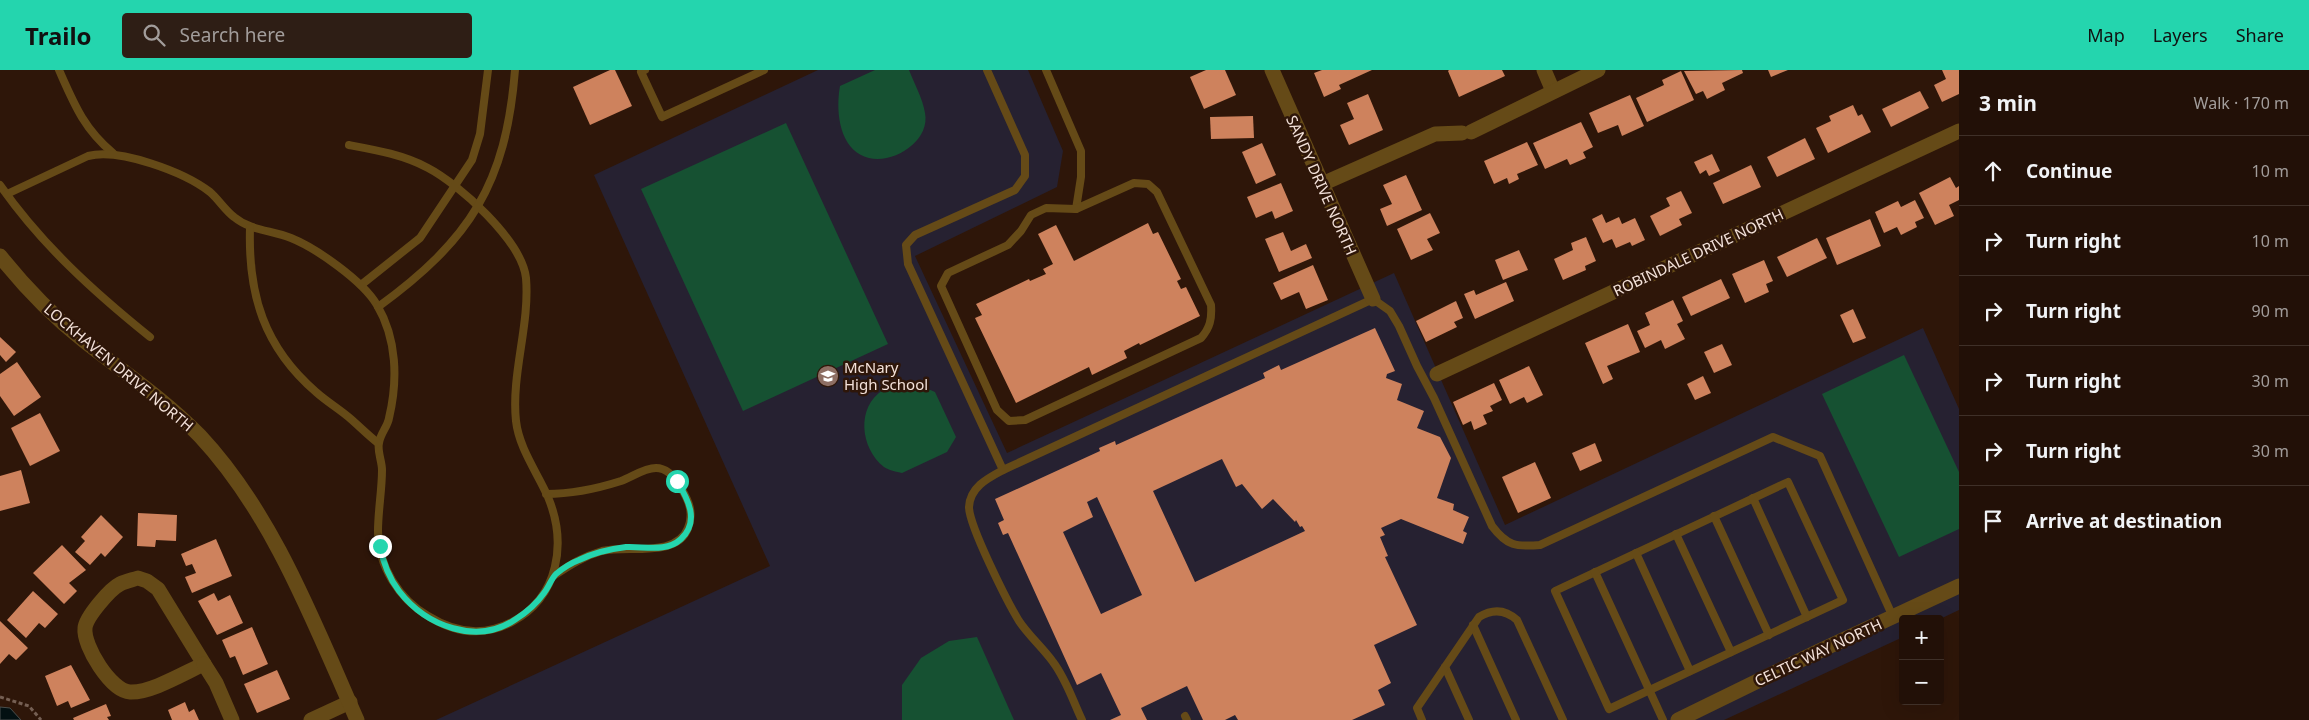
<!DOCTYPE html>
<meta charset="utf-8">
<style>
:root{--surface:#221007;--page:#2e1e15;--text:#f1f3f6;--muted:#a29d9b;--line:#3f3028;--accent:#24d5ae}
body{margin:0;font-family:"Noto Sans",sans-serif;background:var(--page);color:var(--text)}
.controls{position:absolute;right:15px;bottom:15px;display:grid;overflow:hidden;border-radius:5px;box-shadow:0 5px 20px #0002}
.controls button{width:45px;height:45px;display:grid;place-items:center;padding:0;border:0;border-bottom:1px solid var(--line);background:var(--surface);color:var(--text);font:25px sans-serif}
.stop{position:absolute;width:15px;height:15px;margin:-11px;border:4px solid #24d5ae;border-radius:50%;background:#fff}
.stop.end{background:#24d5ae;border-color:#fff;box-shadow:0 1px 5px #0008}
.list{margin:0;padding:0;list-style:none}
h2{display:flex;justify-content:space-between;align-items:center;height:65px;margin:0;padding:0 20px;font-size:21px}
h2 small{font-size:16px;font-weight:400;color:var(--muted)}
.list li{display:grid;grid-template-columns:32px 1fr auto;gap:15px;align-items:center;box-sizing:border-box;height:70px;padding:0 20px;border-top:1px solid var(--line)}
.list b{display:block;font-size:19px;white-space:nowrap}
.list em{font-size:16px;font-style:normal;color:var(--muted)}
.icon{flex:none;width:28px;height:28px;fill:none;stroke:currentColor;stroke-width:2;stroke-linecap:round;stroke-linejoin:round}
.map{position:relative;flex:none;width:1959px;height:650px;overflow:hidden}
header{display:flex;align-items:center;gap:30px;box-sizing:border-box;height:70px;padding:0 25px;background:var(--accent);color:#111}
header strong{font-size:24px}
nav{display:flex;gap:28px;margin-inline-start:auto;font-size:18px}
.search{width:350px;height:45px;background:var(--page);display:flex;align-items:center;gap:12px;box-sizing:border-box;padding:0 18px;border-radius:5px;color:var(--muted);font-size:19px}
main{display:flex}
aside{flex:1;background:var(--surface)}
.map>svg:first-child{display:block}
</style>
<header>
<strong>Trailo</strong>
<div class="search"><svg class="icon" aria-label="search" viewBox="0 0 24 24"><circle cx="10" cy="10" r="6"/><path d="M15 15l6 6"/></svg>Search here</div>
<nav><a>Map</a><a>Layers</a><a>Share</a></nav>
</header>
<main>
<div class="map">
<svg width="1959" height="650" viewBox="0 0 1959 650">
<rect width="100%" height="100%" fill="#2e1609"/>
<polygon fill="#262131" points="818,0 1028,0 1063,81 1057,117 915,186 1007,383 1394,203 1505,455 1923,258 1959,339 1959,540 1940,549 1903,549 1903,567 1724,650 436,650 770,496 594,105"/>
<g fill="#165132">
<path d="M 875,0 L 909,0 C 914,13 923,29 925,43 C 931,73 887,99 861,85 C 838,73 836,38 840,16 Z"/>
<polygon points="786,53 888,274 743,341 641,119"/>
<polygon points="1904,285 1959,402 1959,459 1899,487 1822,324"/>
<path d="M 902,314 L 921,316 L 935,322 L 956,367 L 947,382 L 902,403 C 897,402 888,400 884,397 C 860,378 856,337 883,320 C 888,317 896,316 902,314 Z"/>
<polygon points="977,567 1014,650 902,650 902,615 921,588 949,571"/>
</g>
<polygon fill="#031012" stroke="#4b4f4e" points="0,637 10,638 21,650 0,650"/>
<g fill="#ce825d" fill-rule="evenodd">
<polygon points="610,0 615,0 632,36 590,55 573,17"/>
<polygon points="1206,0 1225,0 1236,25 1204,39 1190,7"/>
<polygon points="1322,0 1372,0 1339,15 1341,19 1324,27 1314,3"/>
<polygon points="1449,0 1502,0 1505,6 1459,27 1448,1"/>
<polygon points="1742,0 1743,3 1722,13 1725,20 1707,29 1703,21 1696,24 1684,1"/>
<polygon points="1768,0 1788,0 1771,7"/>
<polygon points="1942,0 1959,0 1959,24 1942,32 1934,15 1946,9"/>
<polygon points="1681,1 1694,30 1647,52 1636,28 1664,15 1662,10"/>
<polygon points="1920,21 1929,38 1891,57 1882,39"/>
<polygon points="1368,24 1383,60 1349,75 1340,55 1354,49 1347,33"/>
<polygon points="1630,25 1644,56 1622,66 1618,55 1598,63 1589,43"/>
<polygon points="1853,35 1858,46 1862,44 1871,62 1828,83 1816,58 1831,51 1829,46"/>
<polygon points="1253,46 1254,68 1211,69 1210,47"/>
<polygon points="1581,52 1593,77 1583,82 1586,88 1570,95 1567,89 1545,99 1533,73"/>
<polygon points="1805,68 1815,89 1777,107 1767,87"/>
<polygon points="1527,72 1538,95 1517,104 1519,109 1509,114 1507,108 1494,114 1484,91"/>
<polygon points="1262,73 1276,105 1256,114 1242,82"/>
<polygon points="1712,84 1720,101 1709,106 1706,100 1700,104 1694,92"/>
<polygon points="1751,95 1761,117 1723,134 1713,113"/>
<polygon points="1406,105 1422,140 1387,156 1380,139 1392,134 1383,115"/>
<polygon points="1950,107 1956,118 1959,116 1959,130 1949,135 1954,146 1935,155 1919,123"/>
<polygon points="1281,113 1293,141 1275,149 1272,141 1256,148 1247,127"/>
<polygon points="1681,121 1692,143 1679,149 1682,155 1660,166 1650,146 1670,136 1666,128"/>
<polygon points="1915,130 1924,148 1915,152 1917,157 1901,165 1897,157 1884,163 1875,142 1898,131 1901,137"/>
<polygon points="1430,143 1440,163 1427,169 1433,180 1411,190 1397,159"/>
<polygon points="1602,144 1606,153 1619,147 1622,154 1635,148 1645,170 1632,176 1630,172 1616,178 1612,169 1603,173 1592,149"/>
<polygon points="1870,149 1881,176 1837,195 1826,168"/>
<polygon points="1148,153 1153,164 1158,162 1181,209 1177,211 1181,219 1186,217 1200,246 1140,275 1139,273 1124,281 1127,288 1092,305 1089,297 1016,333 975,248 982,245 976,234 1029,209 1030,211 1046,204 1043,199 1053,194 1038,164 1056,155 1074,191"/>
<polygon points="1283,162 1291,181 1306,174 1312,188 1279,202 1265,169"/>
<polygon points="1586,167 1596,191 1585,196 1586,200 1563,210 1554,189 1573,180 1571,173"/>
<polygon points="1817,168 1827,188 1787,207 1777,187"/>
<polygon points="1519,180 1528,200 1503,210 1495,190"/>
<polygon points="1764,190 1773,211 1766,214 1769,222 1745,233 1732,204"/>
<polygon points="1313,195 1328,230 1306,239 1299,222 1281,230 1273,213"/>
<polygon points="1721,209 1730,228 1691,246 1682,227"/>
<polygon points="1506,212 1514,231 1475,249 1464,224 1474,220 1476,225"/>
<polygon points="1673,230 1683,251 1677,254 1685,269 1665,279 1661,270 1645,278 1637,261 1650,255 1645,243"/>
<polygon points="1456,231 1463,248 1454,252 1457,257 1426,272 1416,251"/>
<polygon points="1853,239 1866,268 1853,273 1840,245"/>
<polygon points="1628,254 1640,282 1607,296 1613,309 1603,314 1585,273"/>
<path d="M 1375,258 L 1395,301 L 1387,304 L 1386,308 L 1402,314 L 1397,330 L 1424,341 L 1417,358 L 1440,367 L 1451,388 L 1437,428 L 1454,434 L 1453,440 L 1469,447 L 1463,461 L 1467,463 L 1463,474 L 1401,449 L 1381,458 L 1385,465 L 1380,467 L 1388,486 L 1385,487 L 1417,555 L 1374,575 L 1391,613 L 1378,620 L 1385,635 L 1352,650 L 1238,650 L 1235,645 L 1225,650 L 1203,650 L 1187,616 L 1141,638 L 1147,650 L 1110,650 L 1121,645 L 1101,603 L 1077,615 L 1008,463 L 1003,465 L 998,453 L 1004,450 L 995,429 L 1100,381 L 1099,378 L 1115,371 L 1116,375 L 1265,308 L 1263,303 L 1279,295 L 1281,300 ZM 1222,389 L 1236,417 L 1242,414 L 1262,439 L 1273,429 L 1295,452 L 1296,450 L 1300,457 L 1302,456 L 1305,461 L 1195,512 L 1153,421 ZM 1097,427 L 1142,525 L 1101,544 L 1063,462 L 1093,447 L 1087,432 Z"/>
<polygon points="0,267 16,282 6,292 0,285"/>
<polygon points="1722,274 1732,295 1714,303 1704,282"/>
<polygon points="17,292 41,327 14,346 0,326 0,304"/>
<polygon points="1529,296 1543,325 1527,333 1524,327 1510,334 1499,310"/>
<polygon points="1703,306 1711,323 1695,330 1687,314"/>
<polygon points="1494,313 1502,330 1490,336 1493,341 1483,345 1487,354 1474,360 1471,351 1463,355 1453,332"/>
<polygon points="40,343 60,381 30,396 11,358"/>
<polygon points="1595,373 1602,391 1580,401 1572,383"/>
<polygon points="1535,392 1551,428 1518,443 1502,407"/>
<polygon points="21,400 30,433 0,441 0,406"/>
<polygon points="138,443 177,445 176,471 156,470 155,477 137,476"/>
<polygon points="101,445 123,467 105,487 101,483 90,495 75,482 85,471 81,467"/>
<polygon points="216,469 232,506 192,523 185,507 196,503 192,494 186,496 181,484"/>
<polygon points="62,475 86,500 69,513 77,521 64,534 33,503"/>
<polygon points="33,521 58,544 45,558 39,553 26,568 7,550"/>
<polygon points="214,523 218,531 230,525 243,553 217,565 198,531"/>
<polygon points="0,551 28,578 16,590 9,584 0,594"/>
<polygon points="252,557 268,594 243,605 235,586 230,588 222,570"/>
<polygon points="71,595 90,630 71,638 68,631 57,636 45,606"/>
<polygon points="277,600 290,629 257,643 244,614"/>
<polygon points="185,632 189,642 194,639 199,650 172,650 168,640"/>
<polygon points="106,634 111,646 107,647 109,650 74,650 73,648"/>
</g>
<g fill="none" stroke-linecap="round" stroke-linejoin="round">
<polyline stroke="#755f53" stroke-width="3" stroke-dasharray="4 2.5" stroke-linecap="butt" points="0,627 29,636 41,650"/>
<g stroke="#654a17" stroke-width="8">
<path d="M 59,0 C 74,34 84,59 113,83"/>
<polyline points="645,0 641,2 662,47 764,0"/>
<polyline points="987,0 1025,85 1025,106 1015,120 915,165 906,175 908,194 1003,400"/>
<polyline points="1046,0 1081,81 1081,107 1076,139"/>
<path d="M 1134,113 L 1148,114 L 1157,122 L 1211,235 C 1212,249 1210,258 1201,268 L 1025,350 L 1009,351 L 997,340 L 941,216 L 948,203 L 1008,175 L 1021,161 L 1031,145 L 1046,138 L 1076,139 Z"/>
<path d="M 0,115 C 41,174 94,222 150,267"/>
<path d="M 7,124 L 88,86 C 120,78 184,102 210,122 C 219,130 225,140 234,147 C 251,161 271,160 291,168 C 316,178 363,211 377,235 C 397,269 398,310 389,348 C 388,356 380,364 379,373 C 377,381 382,391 382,400 C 382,420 378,441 378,461 C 378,496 399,529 428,546 C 455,563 483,567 512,552 C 559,527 567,473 548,427 C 537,402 519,378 516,351 C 511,304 530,255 526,208 C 522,171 459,114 428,98 C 404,85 376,80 349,75"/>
<path d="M 250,158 C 248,225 264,277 316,322 C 327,332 341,340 352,350 C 361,358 369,366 378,373"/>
<polyline points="361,215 420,168 472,90 480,64 488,0"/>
<path d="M 378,237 C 470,170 506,114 515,0"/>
<polygon points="1788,412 1843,530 1609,639 1555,521"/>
<path d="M 546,424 C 572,424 596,419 621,411 C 632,407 644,398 656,398 C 668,398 676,409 681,418 C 689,431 694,443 688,458 C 677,488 628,475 602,481 C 584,486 570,495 555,505"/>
<polyline points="1753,428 1807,547"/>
<polyline points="1714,446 1769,565"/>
<polyline points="1676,464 1731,582"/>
<polyline points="1636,483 1690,601"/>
<polyline points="1595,502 1663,650"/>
<polyline points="1473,555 1516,650"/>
<polyline points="1445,597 1469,650"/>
<polyline points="1185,646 1187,650"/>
<path d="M 1082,650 C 1073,631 1066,609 1053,592 C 1043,578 1029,566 1019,551 C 1008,533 969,456 969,437 C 970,417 988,408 1003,400 L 1373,229 L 1390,241 L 1399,256 L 1417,296 L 1434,328 L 1492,456 C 1507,476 1516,477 1540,475 L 1773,367 L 1820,386 L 1893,547"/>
<path d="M 1422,650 L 1417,638 L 1479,547 C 1492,539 1505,539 1517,550 L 1563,650"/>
</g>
<g stroke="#654a17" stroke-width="15">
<polyline points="1272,0 1373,229"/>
<polyline points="1544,0 1553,21"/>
<polyline points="1471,62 1598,0"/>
<polyline points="1322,114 1435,64 1462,63"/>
<polyline points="1437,304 1959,61"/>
<path d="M 138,508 L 147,511 L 158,519 L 204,594 C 184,603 151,623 130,622 C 111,621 83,576 85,558 C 86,547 110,519 120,514 C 126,511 132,510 138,508 Z"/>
<polyline points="204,594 216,613 232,650"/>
<polyline points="311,650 350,632"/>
<polyline points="1678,650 1817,582 1959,516"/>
</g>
<path stroke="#654a17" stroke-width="15" d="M 0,186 C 24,216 53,246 83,270 C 122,301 164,329 200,366 C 273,444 314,553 357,650"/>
</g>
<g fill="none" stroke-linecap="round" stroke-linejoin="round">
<path stroke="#24d5ae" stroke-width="6" d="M 380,476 C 383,492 389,508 399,521 C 426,556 477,576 516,549 C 527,542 537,533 544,523 C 549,517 551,509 556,504 C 562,499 571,493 579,490 C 593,483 610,479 626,477 C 644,476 666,483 681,469 C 700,451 688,429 677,411"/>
</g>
<defs>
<g id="school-disc" transform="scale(1.125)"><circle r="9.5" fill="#8d6e63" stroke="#2e1609"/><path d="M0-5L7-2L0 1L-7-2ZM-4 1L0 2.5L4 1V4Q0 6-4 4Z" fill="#fff"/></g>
</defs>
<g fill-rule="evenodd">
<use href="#school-disc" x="828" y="306"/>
</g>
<g text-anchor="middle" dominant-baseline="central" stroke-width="5" stroke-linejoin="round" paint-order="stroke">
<g font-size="15" fill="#f3e1d9" stroke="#2e1609">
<text transform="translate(1322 115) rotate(66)">SANDY DRIVE NORTH</text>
<text transform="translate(1698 182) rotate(-25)">ROBINDALE DRIVE NORTH</text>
<text transform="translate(119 297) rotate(40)">LOCKHAVEN DRIVE NORTH</text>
<text transform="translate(1818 582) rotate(-25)">CELTIC WAY NORTH</text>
</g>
<g font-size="15" fill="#f3e1d9" stroke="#2e1609" text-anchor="start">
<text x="844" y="297">McNary<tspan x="844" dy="17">High School</tspan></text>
</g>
</g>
</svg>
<div class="controls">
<button>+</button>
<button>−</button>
</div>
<div class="stop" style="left:677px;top:411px"></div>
<div class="stop end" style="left:380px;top:476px"></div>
</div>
<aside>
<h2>3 min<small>Walk · 170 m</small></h2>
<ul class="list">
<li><svg class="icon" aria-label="ahead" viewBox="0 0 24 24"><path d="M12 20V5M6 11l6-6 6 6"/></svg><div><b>Continue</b></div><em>10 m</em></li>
<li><svg class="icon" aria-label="right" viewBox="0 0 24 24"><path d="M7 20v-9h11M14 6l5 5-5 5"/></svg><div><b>Turn right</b></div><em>10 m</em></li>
<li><svg class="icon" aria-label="right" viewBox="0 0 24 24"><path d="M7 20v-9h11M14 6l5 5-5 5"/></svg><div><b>Turn right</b></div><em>90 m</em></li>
<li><svg class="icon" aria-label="right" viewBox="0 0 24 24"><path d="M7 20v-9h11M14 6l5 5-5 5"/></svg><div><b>Turn right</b></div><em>30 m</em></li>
<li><svg class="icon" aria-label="right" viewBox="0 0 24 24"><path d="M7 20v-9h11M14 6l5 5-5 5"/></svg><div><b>Turn right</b></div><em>30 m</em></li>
<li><svg class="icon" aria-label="arrive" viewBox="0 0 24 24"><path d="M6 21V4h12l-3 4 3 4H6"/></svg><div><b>Arrive at destination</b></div></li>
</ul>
</aside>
</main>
